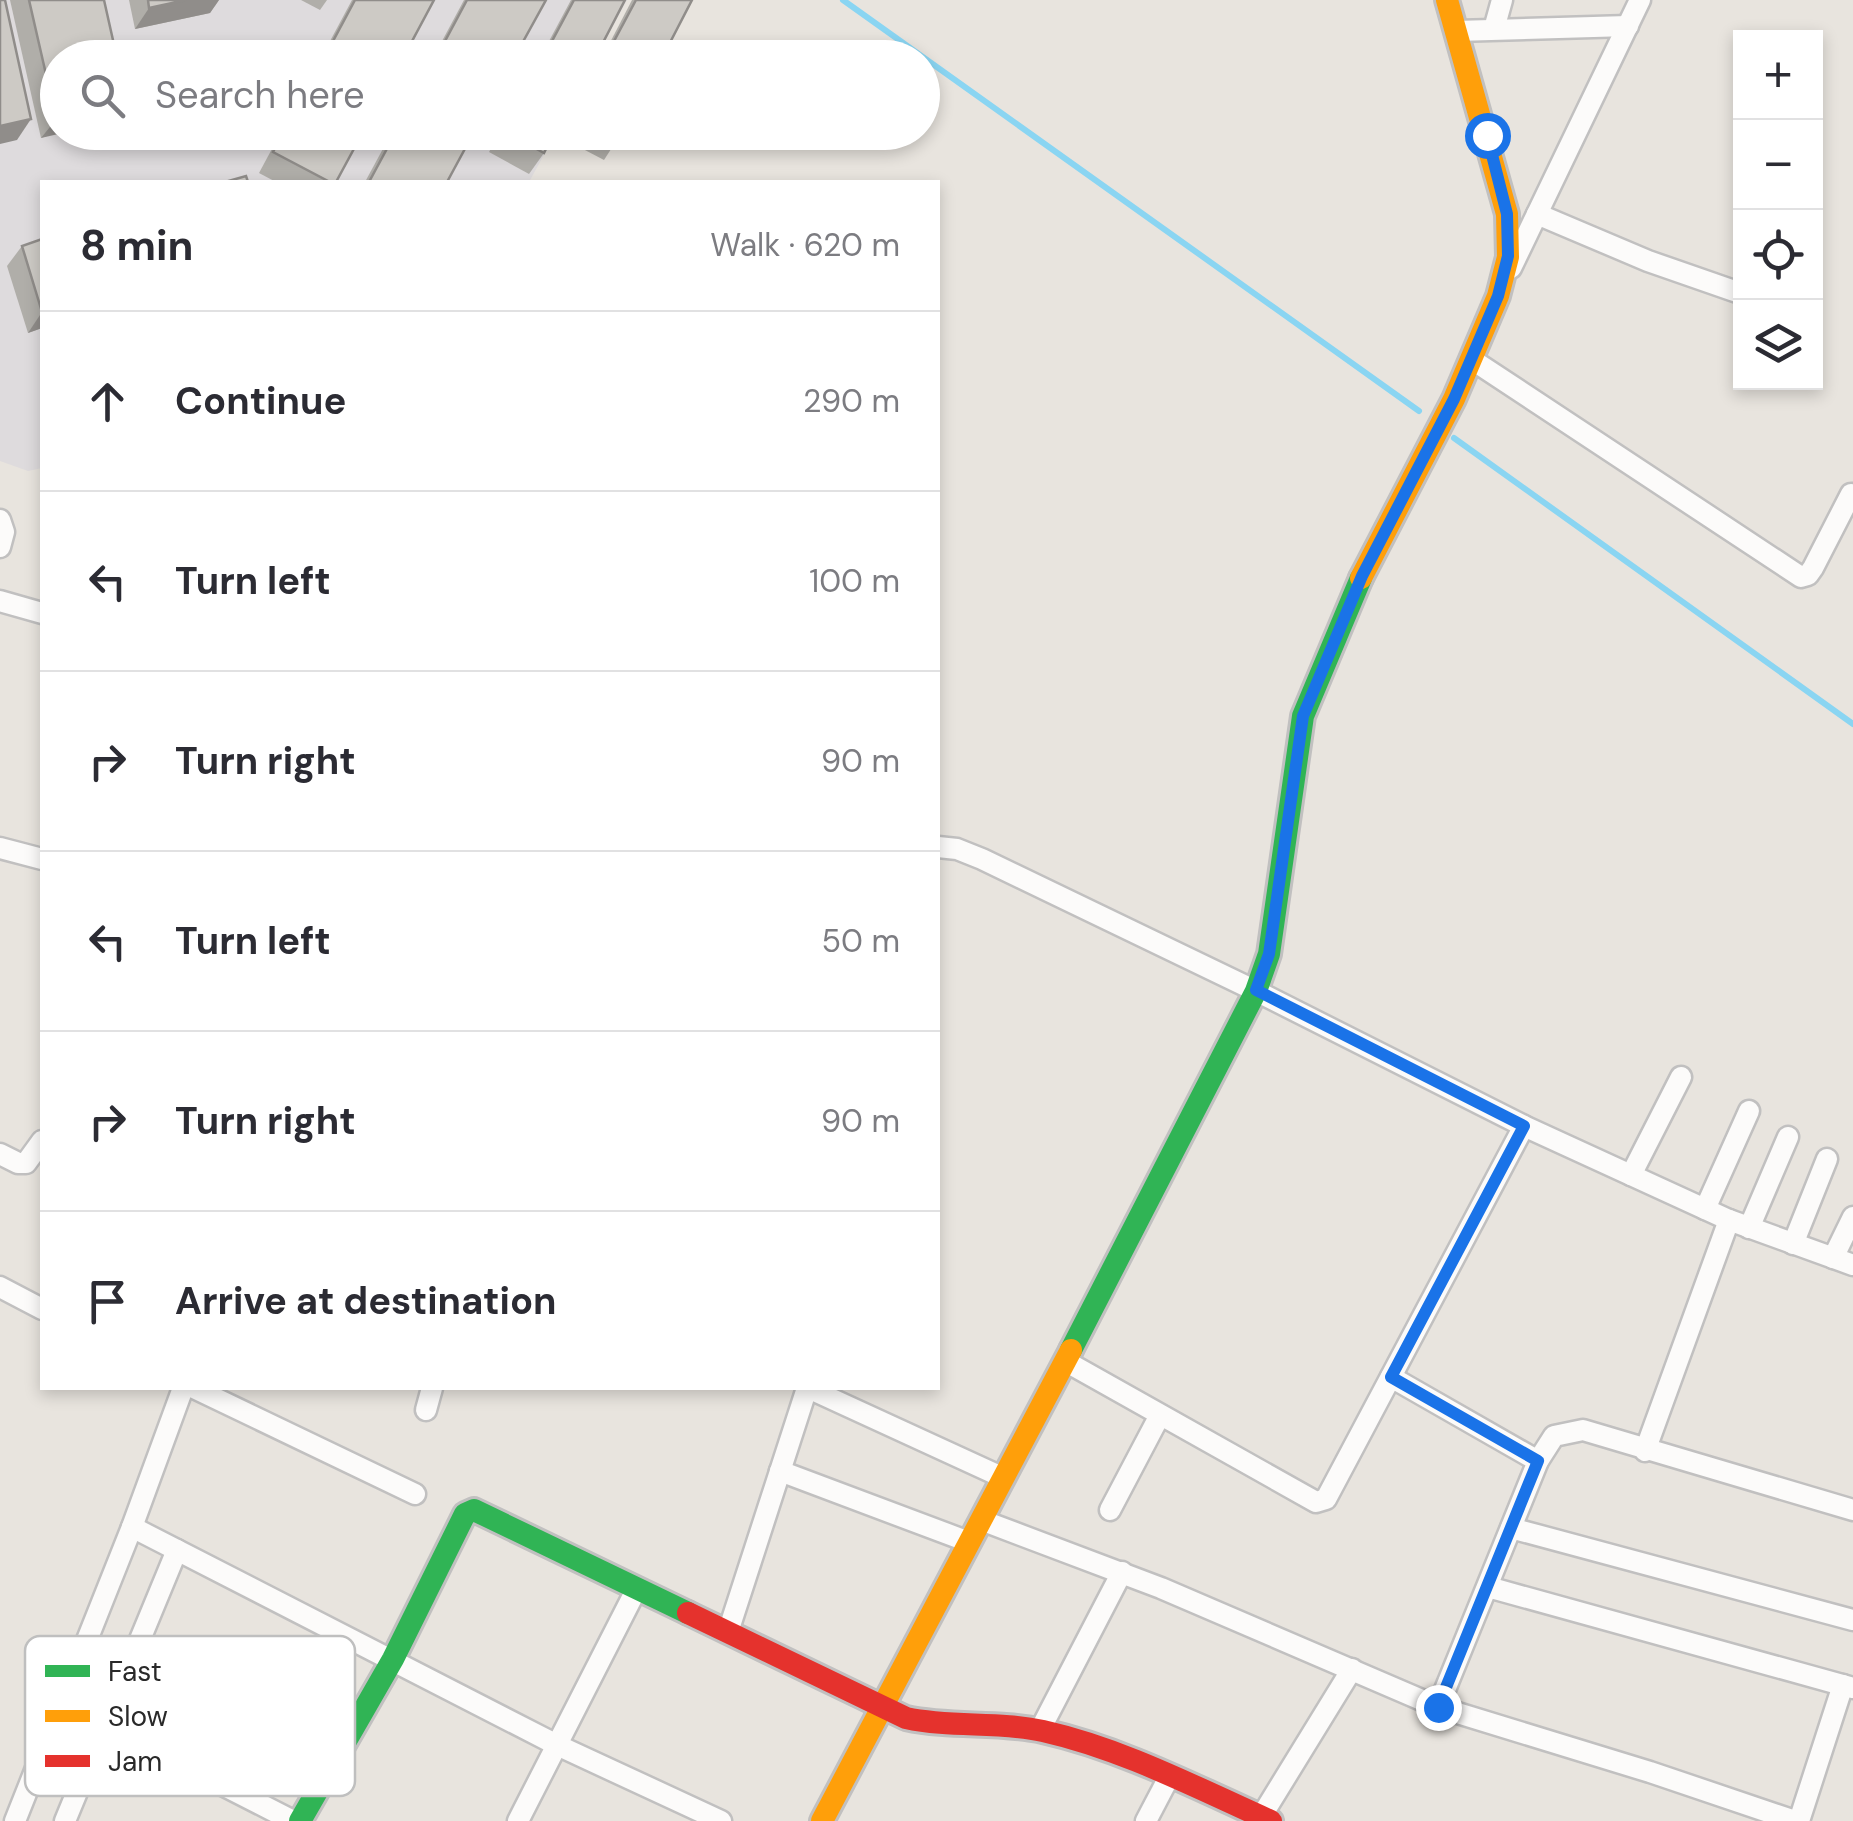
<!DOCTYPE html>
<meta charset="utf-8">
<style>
:root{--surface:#fff;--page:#f7f7f7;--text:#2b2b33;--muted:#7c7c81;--line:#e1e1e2}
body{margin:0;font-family:"DM Sans",sans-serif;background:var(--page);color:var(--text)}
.controls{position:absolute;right:30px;top:30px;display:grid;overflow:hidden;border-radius:0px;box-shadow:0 5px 15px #0003}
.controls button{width:90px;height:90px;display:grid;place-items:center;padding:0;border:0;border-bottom:2px solid var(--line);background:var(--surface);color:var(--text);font:50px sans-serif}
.stop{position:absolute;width:30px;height:30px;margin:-22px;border:8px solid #1a73e8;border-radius:50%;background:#fff}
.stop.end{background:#1a73e8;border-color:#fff;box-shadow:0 2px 10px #0008}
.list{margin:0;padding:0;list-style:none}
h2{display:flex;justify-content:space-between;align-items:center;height:130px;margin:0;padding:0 40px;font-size:42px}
h2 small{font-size:32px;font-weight:400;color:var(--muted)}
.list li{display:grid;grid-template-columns:65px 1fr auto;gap:30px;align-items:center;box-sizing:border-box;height:180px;padding:0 40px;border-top:2px solid var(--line)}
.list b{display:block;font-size:38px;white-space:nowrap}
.list em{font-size:32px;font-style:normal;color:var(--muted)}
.icon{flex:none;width:55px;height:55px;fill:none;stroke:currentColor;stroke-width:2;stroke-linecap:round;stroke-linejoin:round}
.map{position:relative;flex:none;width:1853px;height:1821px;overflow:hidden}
.search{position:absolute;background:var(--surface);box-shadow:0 5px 15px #0003;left:40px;top:40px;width:900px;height:110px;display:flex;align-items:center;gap:25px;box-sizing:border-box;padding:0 35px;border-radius:55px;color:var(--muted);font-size:38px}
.panel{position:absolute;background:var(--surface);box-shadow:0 5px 15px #0003;left:40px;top:180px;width:900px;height:1210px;border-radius:0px}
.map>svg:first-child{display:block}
</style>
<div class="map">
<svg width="1853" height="1821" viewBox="0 0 1853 1821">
<rect width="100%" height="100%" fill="#e8e4de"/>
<polygon fill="#dedbdd" points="0,0 627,0 596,57 58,58 58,132 556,133 529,182 42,182 42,468 28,471 0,461"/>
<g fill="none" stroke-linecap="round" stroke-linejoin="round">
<g stroke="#8ad5f2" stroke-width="6">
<polyline points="843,0 1419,411"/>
<polyline points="1454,438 1853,724"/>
</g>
<g stroke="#c1c0c0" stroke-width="25">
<g id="street">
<polyline points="1494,29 1502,0"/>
<polyline points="1456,31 1628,26"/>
<polyline points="1537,214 1648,261 1740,293"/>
<polyline points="1511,268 1640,0"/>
<polyline points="1471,359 1801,577 1808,575 1813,568 1851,494"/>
<polyline points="0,520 4,532 0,547"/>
<polyline points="0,601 42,613"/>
<polyline points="938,847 957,849 982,859 1256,991 1524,1126 1729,1220 1853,1265"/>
<polyline points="0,848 42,859"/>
<polyline points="0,1154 18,1163 26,1163 42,1141"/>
<polyline points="1631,1175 1681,1077"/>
<polyline points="1705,1209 1749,1111"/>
<polyline points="1749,1228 1788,1137"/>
<polyline points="1793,1244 1827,1159"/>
<polyline points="1833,1258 1853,1217"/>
<polyline points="0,1287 42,1309"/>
<polyline points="1065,1361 1316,1502 1326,1499 1524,1126"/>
<polyline points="1391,1377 1538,1461"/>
<polyline points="194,1388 415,1494"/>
<polyline points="808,1388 1004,1478"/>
<polyline points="426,1410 432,1388"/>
<polyline points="1645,1451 1729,1220"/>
<polyline points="780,1471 969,1542"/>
<polyline points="1110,1510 1160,1415"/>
<polyline points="981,1520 1161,1588 1438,1707 1650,1772 1795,1821"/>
<polyline points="132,1527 557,1745 721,1821"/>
<polyline points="1511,1528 1853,1620"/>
<polyline points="1488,1587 1853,1688"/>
<polyline points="728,1632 807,1388"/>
<polyline points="62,1703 293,1821"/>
<polyline points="1438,1707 1538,1461 1554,1436 1583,1430 1853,1510"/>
<polyline points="1040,1730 1122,1572"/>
<polyline points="1261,1817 1352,1669"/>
<polyline points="15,1821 132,1527 183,1388"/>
<polyline points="65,1821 177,1550"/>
<polyline points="518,1821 637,1588"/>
<polyline points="1146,1821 1169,1777"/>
<polyline points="1799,1821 1843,1685"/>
</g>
</g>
<g stroke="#c1c0c0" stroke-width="28">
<g id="fast">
<polyline points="1071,1350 1256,991 1269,954 1303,716 1361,578"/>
<polyline points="300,1821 393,1659 465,1514 474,1510 688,1613"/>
</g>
</g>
<g stroke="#c1c0c0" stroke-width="28">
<g id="slow">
<polyline points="1361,578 1454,399 1498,296 1508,257 1507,214 1447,0"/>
<polyline points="822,1821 1071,1350"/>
</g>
</g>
<g stroke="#c1c0c0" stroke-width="28">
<path id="jam" d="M 688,1613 L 906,1718 C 951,1728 998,1721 1043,1731 C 1123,1749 1197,1788 1271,1821"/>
</g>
<use href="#street" stroke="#fcfbfa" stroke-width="20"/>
<use href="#fast" stroke="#30b455" stroke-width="22"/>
<use href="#slow" stroke="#ff9f0a" stroke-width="22"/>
<use href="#jam" stroke="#e5322d" stroke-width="22"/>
</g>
<g fill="#b0aea9">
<polygon points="10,0 104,0 58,132 41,138"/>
<polygon points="129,0 219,0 210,13 135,29"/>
<polygon points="301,0 327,0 320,10"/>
<polygon points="352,0 434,0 403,58 321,58"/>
<polygon points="464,0 546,0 514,58 433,58"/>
<polygon points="571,0 625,0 595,58 540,58"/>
<polygon points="632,0 692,0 662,58 602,58"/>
<polygon points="281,132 363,132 336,182 276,182 259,173"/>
<polygon points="392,132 474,132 447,182 365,182"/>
<polygon points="500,132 554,132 544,153 529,174 489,152"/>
<polygon points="562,132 622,132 604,160 560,137"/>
<polygon points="42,239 42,328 28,333 7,266 22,246"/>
</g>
<g fill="#908d8a">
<polygon points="186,0 219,0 210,13 135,29 149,8"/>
<polygon points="58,117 58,132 67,132 41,138"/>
<polygon points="31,119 17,140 0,144 0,126"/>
<polygon points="42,312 42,328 28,333"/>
</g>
<g fill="#cdcac5" stroke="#908d8a" stroke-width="2.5">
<polygon points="0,0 5,0 31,119 0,126"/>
<polygon points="29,0 104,0 117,58 58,58 58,117 56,118"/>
<polygon points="148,0 186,0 149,8"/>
<polygon points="355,0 434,0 403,58 324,58"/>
<polygon points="467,0 546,0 514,58 436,58"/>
<polygon points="574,0 625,0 595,58 543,58"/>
<polygon points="636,0 692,0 662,58 605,58"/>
<polygon points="284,132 363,132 336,182 330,182 273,152"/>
<polygon points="396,132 474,132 447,182 369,182"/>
<polygon points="506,132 554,132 544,153"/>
<polygon points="605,132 622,132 618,139"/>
<polygon points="246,176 248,182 225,182"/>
<polygon points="42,239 42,312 22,246"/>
</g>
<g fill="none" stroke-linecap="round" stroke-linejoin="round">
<polyline stroke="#1a73e8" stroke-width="12" points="1438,1707 1538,1461 1391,1377 1524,1126 1256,990 1269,954 1303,716 1362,576 1454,399 1498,296 1508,256 1507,214 1487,135"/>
</g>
<rect x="25" y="1636" width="330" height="160" rx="15" fill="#fff" stroke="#bfbfbf" stroke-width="2.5"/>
<rect x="45" y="1665" width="45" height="12" fill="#30b455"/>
<rect x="45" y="1710" width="45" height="12" fill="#ff9f0a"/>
<rect x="45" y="1755" width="45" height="12" fill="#e5322d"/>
<g font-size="28" fill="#292929">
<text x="108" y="1681">Fast</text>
<text x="108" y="1726">Slow</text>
<text x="108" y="1771">Jam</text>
</g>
</svg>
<div class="controls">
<button>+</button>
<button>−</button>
<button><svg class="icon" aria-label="locate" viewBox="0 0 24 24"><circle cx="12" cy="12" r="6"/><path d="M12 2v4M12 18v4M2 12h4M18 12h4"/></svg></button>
<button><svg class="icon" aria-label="layers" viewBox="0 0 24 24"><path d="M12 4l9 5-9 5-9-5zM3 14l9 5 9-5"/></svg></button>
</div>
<div class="stop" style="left:1487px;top:135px"></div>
<div class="stop end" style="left:1438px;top:1707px"></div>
<div class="search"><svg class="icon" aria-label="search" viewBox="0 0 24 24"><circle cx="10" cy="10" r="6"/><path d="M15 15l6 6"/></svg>Search here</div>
<section class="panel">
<h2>8 min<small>Walk · 620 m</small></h2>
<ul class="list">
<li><svg class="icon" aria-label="ahead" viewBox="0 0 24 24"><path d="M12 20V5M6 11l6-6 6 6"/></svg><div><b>Continue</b></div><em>290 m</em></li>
<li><svg class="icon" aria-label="left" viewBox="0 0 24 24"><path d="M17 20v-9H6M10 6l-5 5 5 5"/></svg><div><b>Turn left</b></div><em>100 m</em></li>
<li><svg class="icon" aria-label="right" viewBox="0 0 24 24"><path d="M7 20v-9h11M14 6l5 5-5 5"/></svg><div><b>Turn right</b></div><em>90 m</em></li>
<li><svg class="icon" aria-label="left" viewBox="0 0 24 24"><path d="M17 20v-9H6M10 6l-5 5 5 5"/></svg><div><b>Turn left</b></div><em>50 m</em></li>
<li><svg class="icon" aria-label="right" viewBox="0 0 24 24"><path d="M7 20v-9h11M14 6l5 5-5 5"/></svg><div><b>Turn right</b></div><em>90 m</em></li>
<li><svg class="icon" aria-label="arrive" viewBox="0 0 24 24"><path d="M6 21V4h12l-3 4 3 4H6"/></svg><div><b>Arrive at destination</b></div></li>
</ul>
</section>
</div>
